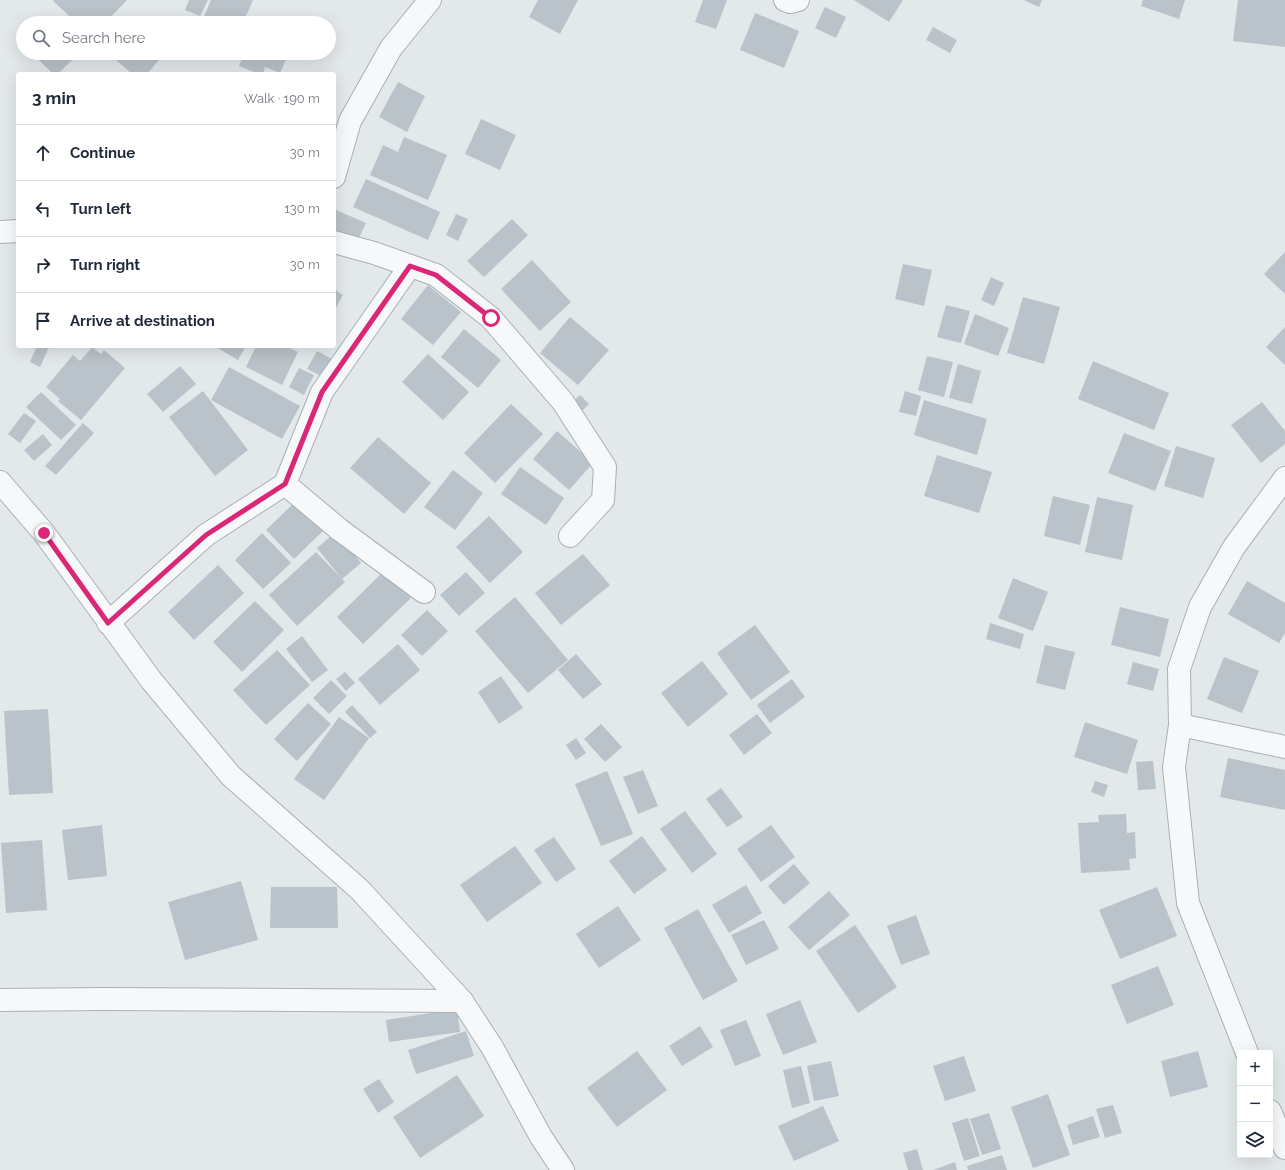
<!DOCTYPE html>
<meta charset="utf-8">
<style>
:root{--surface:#fff;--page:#f2f2f3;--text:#1f2937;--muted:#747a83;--line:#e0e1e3}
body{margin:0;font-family:Raleway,sans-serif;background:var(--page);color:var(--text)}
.controls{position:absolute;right:12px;bottom:12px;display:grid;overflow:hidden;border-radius:4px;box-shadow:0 4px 16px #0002}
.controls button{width:36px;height:36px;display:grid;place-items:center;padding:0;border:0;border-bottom:1px solid var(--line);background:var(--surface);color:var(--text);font:20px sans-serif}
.stop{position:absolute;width:12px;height:12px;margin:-9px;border:3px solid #db2777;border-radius:50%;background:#fff}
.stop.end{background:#db2777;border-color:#fff;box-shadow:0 1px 4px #0008}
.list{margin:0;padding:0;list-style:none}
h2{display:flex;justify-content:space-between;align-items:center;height:52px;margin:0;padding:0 16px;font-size:17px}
h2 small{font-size:13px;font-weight:400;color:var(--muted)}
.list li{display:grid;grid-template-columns:26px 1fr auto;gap:12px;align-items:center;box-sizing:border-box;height:56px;padding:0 16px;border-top:1px solid var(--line)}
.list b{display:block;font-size:15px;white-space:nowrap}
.list em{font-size:13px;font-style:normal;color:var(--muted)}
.icon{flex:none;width:22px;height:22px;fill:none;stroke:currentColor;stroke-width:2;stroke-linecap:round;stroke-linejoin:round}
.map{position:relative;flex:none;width:1285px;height:1170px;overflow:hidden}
.search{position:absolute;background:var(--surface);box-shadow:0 4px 16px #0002;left:16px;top:16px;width:320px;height:44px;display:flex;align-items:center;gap:10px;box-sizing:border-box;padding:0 14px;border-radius:22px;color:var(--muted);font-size:15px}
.panel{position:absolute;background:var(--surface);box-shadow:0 4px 16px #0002;left:16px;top:72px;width:320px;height:276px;border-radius:4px}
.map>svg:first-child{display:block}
</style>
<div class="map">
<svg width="1285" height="1170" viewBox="0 0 1285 1170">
<rect width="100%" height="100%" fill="#e3e8eb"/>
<g fill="#bac3c9">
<polygon points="54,0 127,0 105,23 77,23 53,1"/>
<polygon points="189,0 208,0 200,16 185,10"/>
<polygon points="211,0 253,0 243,23 212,23 203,19"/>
<polygon points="538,0 578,0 560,34 529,17"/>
<polygon points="703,0 727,0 716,29 695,22"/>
<polygon points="854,0 903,0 889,22"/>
<polygon points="1024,0 1042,0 1039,7"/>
<polygon points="1143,0 1185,0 1179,19 1141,6"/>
<polygon points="1238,0 1285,0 1285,47 1233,41"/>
<polygon points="825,7 846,17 836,38 815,28"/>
<polygon points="755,13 799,31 784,68 740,50"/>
<polygon points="933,27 957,40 950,53 926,40"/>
<polygon points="32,53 79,53 58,74 53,74"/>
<polygon points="108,53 136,53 141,58 145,53 165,53 147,74 132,74"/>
<polygon points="244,53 289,53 280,73 265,67 263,74 259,74 239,66"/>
<polygon points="398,82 425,96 407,132 379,117"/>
<polygon points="481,119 516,135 500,170 465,154"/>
<polygon points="404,137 447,155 428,200 370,175 383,145 398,152"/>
<polygon points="366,179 440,212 428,240 353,207"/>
<polygon points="334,209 366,223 357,242 334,231"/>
<polygon points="456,214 468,219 458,241 446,235"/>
<polygon points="512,219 528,235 484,277 467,261"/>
<polygon points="1285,252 1285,294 1264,274"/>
<polygon points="532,260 571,302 540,331 501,289"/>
<polygon points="903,264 932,270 924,306 895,299"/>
<polygon points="991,277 1004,283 994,306 981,300"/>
<polygon points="428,285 461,312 433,345 401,319"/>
<polygon points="334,289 343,295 334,311"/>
<polygon points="1023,297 1060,307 1044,364 1007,353"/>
<polygon points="946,305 970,311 961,343 937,337"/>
<polygon points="975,314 1009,328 998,356 964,344"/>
<polygon points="570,317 609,350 578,385 540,353"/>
<polygon points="1285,327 1285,365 1266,347"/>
<polygon points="464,329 501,360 478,388 441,357"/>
<polygon points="37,346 49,347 40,367 30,362"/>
<polygon points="214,346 246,346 238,360"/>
<polygon points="256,346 285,346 298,352 282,385 246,367"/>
<polygon points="92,347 101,354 104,350 125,368 81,420 58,401 60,399 46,387 73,355 80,361"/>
<polygon points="317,351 332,359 323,377 307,369"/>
<polygon points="428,354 469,392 443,420 402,382"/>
<polygon points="927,356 953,362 944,397 918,390"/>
<polygon points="1093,361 1169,393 1154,430 1078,399"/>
<polygon points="958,364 981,371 972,404 949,398"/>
<polygon points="180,366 196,384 163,412 147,394"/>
<polygon points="229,367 300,406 282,439 211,400"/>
<polygon points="299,368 314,375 304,395 289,387"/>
<polygon points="203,391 248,450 215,476 169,417"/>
<polygon points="905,391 921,396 916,416 899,412"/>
<polygon points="41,392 76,425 61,440 26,407"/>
<polygon points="580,395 589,404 580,413 571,403"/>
<polygon points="924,400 987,419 977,455 914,435"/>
<polygon points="1262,402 1285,431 1285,444 1261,463 1231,425"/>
<polygon points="511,404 543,434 495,483 464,453"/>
<polygon points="24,413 36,421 20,443 8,434"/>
<polygon points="83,423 94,433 56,475 45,466"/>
<polygon points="557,431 593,463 569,490 533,459"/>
<polygon points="1124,433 1171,451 1155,491 1108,473"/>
<polygon points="43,434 52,445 34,461 24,450"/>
<polygon points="378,437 431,483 404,514 350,468"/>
<polygon points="1176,446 1215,458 1203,498 1164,486"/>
<polygon points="937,455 992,472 979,513 924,496"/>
<polygon points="520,467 564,498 546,525 501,494"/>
<polygon points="453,470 483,493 455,530 424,507"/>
<polygon points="1053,496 1090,505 1080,545 1044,536"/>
<polygon points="1097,497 1133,505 1122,560 1085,552"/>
<polygon points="296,501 324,530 294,559 266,530"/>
<polygon points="489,516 523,552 490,583 456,547"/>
<polygon points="336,532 361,563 342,579 317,548"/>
<polygon points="262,533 291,563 263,589 235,560"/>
<polygon points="316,552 345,582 297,626 269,595"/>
<polygon points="583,554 610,585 561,625 535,593"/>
<polygon points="218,565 244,593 194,640 168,612"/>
<polygon points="384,571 411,598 363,644 337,617"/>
<polygon points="466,572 485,593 459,616 440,595"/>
<polygon points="1013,578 1048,592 1033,631 998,618"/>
<polygon points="1247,581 1285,603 1285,633 1279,643 1228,614"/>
<polygon points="515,597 568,660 528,693 475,631"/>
<polygon points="255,601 284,630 242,672 213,642"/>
<polygon points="1120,607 1169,619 1160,657 1111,645"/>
<polygon points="427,610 448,631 422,656 401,635"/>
<polygon points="990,623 1024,634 1020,649 986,639"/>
<polygon points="755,625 790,672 751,700 717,653"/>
<polygon points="302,636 328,670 312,682 286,649"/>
<polygon points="398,644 420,670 380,705 358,679"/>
<polygon points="1045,645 1075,652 1065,690 1036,683"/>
<polygon points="277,650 310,685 266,725 233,690"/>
<polygon points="576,654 602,684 583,699 558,670"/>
<polygon points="1224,657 1259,671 1242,713 1207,699"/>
<polygon points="702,661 728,694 688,727 661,693"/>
<polygon points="1133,662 1159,669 1153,691 1127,684"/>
<polygon points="345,672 355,683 346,691 336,679"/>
<polygon points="501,676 523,708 499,724 478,692"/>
<polygon points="792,679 805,697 770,723 757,705"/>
<polygon points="331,680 347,696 329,714 313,698"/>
<polygon points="308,703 331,724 297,761 274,739"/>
<polygon points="352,705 377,732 370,738 345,712"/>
<polygon points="48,709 53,793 9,795 4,711"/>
<polygon points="757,714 772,733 744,755 729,735"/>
<polygon points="339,717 369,738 324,800 294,779"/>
<polygon points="1085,722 1138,740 1127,774 1074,757"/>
<polygon points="601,724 622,747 605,762 584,739"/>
<polygon points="576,738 586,753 576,760 566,745"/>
<polygon points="1228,758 1285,770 1285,810 1220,797"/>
<polygon points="1153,761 1156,789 1138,790 1136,762"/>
<polygon points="643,770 658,806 638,814 623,777"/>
<polygon points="607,771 633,834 601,846 575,784"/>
<polygon points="1095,781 1108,785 1104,797 1091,792"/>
<polygon points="721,788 743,817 727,827 706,799"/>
<polygon points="685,811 717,854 692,873 660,829"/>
<polygon points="1126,814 1127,833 1135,832 1136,858 1129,859 1130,870 1081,873 1078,823 1099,822 1098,815"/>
<polygon points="102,825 107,876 68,880 62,830"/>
<polygon points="771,825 795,857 761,882 737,849"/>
<polygon points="642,836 667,870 634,894 609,861"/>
<polygon points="554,837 576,869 556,882 534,850"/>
<polygon points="42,840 47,910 6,913 1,843"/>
<polygon points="515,846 542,883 487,922 460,885"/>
<polygon points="794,864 810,883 784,905 768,886"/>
<polygon points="241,881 258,940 185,960 168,902"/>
<polygon points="746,885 762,913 729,933 712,905"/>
<polygon points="271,887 337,887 338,928 270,928"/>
<polygon points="1157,887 1177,936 1120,959 1099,910"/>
<polygon points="829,891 850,915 809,950 788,927"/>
<polygon points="618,906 641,940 599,968 576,934"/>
<polygon points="698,909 738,981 703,1000 664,928"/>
<polygon points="916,915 930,954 901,965 887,926"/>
<polygon points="764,920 779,949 746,965 731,935"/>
<polygon points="855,925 897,987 858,1013 816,951"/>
<polygon points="1158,966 1174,1005 1127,1024 1111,985"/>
<polygon points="800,1000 817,1042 783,1055 766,1014"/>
<polygon points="457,1009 460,1032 389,1042 386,1020"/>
<polygon points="746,1020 761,1056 735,1066 720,1030"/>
<polygon points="700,1026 713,1047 682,1066 669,1046"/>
<polygon points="466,1031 474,1056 416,1074 408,1050"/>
<polygon points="637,1051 667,1090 617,1127 587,1088"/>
<polygon points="1198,1051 1208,1087 1170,1097 1161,1061"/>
<polygon points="964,1056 976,1091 945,1101 933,1066"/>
<polygon points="831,1061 839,1096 814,1101 807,1066"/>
<polygon points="801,1066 810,1103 792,1108 783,1070"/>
<polygon points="457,1075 484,1116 420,1158 393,1117"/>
<polygon points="379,1079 394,1102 378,1113 363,1089"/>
<polygon points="1048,1094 1070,1155 1033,1168 1011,1107"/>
<polygon points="1113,1105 1122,1133 1105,1138 1096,1109"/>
<polygon points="823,1106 839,1141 794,1161 778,1126"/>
<polygon points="989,1113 1001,1149 982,1155 970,1119"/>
<polygon points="1093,1116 1100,1137 1073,1145 1067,1125"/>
<polygon points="968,1118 980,1156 964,1161 952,1123"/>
<polygon points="917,1149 923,1170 908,1170 903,1153"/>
<polygon points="1002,1155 1007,1170 968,1170 967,1166"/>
<polygon points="955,1162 957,1170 933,1170"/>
</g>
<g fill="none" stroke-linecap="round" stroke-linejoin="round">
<g stroke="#a8b1b6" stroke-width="24">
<g id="minor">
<polyline points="785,0 790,2 798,0"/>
<polyline points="334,177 350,121 391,48 430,0"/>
<polyline points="0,232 18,231"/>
<polyline points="334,242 374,253 436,275 491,318 563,402 605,467 603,500 570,536"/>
<polyline points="0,482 44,533 151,680 231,776 359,889 462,1001 492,1047 541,1137 563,1170"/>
<polyline points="285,484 340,530 424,592"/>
<polyline points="108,623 206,535 285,484 322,392 410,266"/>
<polyline points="1180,725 1285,747"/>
<polyline points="0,1000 102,999 462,1001"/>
<polyline points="1247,1053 1188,903 1174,767 1180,725 1179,669 1200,607 1234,547 1285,478"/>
<polyline points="1270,1111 1285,1148"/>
</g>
</g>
<use href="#minor" stroke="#f6f8f9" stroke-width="22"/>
</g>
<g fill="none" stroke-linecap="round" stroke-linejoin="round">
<polyline stroke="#db2777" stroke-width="5" points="44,533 108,623 206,535 285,484 322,392 410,266 436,275 491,318"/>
</g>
</svg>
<div class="controls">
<button>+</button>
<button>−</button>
<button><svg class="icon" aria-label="layers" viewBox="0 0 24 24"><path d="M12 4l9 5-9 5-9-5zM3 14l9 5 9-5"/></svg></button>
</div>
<div class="stop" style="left:491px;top:318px"></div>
<div class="stop end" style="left:44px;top:533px"></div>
<div class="search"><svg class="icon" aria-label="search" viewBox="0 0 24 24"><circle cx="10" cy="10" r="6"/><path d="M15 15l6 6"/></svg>Search here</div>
<section class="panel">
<h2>3 min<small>Walk · 190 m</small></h2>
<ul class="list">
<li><svg class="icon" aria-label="ahead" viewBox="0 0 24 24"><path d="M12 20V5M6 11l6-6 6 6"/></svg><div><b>Continue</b></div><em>30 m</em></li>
<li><svg class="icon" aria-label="left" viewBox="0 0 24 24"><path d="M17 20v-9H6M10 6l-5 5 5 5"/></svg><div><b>Turn left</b></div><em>130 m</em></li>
<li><svg class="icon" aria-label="right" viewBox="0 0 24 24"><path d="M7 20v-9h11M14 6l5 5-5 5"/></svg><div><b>Turn right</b></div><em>30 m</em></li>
<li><svg class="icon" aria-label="arrive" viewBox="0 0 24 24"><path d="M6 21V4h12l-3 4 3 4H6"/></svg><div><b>Arrive at destination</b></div></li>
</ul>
</section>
</div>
